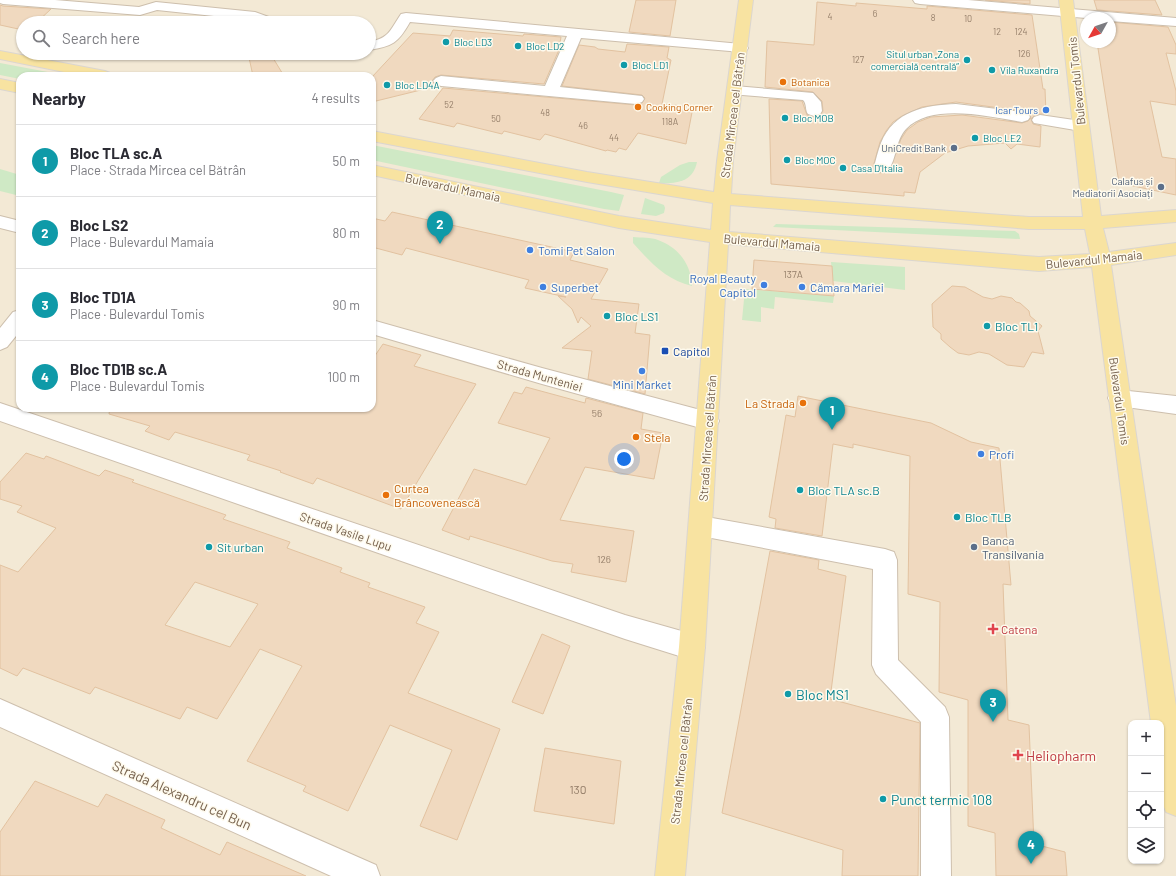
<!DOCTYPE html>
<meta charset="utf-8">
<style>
:root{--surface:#fff;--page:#f2f2f3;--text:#2b2b33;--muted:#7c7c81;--line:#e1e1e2;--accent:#d93025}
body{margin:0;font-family:Barlow,sans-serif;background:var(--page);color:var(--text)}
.controls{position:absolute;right:12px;bottom:12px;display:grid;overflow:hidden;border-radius:8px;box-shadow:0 1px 3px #0004}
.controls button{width:36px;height:36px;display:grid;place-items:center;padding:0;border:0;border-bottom:1px solid var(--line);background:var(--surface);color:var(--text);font:20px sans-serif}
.compass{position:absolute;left:1080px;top:12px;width:36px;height:36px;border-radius:50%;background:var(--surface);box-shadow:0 1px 3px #0004;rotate:230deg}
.you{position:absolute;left:624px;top:459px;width:14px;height:14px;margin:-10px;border:3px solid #fff;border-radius:50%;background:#1a73e8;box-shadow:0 0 0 6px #1a73e833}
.badge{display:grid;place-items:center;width:26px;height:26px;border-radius:50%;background:var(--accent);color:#fff;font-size:13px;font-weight:700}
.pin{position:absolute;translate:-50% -33px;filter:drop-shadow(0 1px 2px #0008)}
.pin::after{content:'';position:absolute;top:21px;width:14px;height:12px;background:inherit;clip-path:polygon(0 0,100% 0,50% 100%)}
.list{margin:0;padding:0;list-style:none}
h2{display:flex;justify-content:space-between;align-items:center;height:52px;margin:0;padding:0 16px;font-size:17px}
h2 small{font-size:13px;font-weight:400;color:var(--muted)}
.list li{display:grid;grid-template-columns:26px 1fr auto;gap:12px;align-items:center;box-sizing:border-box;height:72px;padding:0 16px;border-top:1px solid var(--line)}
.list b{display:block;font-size:15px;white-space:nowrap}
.list p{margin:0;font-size:13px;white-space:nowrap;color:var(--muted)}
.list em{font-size:13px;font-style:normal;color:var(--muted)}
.icon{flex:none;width:22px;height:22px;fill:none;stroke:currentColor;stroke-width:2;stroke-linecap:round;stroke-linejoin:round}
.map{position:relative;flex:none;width:1176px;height:876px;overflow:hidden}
.search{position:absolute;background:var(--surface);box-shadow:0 1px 3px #0004;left:16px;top:16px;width:360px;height:44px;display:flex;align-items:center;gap:10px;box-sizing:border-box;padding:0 14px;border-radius:22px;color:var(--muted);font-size:15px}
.panel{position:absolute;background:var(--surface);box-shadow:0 1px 3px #0004;left:16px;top:72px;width:360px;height:340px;border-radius:12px}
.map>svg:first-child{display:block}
</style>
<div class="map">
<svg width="1176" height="876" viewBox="0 0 1176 876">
<rect width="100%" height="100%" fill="#fcf6e6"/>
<path fill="#f3e9d5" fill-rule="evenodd" d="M 0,0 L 1176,0 L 1176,876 L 0,876 ZM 1086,18 L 1110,18 L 1110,42 L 1086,42 ZM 23,23 L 369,23 L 369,53 L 23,53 ZM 20,76 L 372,76 L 372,408 L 20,408 ZM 1131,723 L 1161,723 L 1161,861 L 1131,861 Z"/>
<g fill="#cfe9c5">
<polygon points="0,63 69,76 20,76 20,79 0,75"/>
<polygon points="372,145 611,192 624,195 619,211 604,209 372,160"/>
<path d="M 689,162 L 697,162 C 693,182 676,184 659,183 L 661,177 L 680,165 Z"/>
<polygon points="0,169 20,175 20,196 0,191"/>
<polygon points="645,198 664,205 665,208 664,213 656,216 641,214"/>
<polygon points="776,224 1015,231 1019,234 1020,239 773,227"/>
<path d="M 633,237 C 641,238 651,237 658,240 C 679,248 691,264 692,286 C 666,280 650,262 633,243 Z"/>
<polygon points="831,262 905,267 905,290 833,281"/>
<polygon points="745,289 834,296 833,303 775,297 774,309 761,307 761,322 742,320"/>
</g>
<g fill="#f0d9bf" stroke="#e2c2a0" fill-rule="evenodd">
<polygon points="636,0 676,0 670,36 629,32"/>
<polygon points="985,0 1030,0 1030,4"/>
<polygon points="1094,0 1155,0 1162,15 1097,10"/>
<path d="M 817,2 L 856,6 L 856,3 L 927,9 L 927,6 L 1032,15 L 1043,89 L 1045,89 L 1046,114 L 1040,114 L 1034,116 L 1031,119 L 1033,124 L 1041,126 L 1040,147 L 1017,144 L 1011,149 L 1005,143 L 968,146 L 945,153 L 920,172 L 915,193 L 904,192 L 904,196 L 771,184 L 769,99 L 802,101 L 807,115 L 814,117 L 820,115 L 823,111 L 822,101 L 813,92 L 765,87 L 767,41 L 814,45 ZM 956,102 L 1022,111 L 1029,113 L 1031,118 L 1028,121 L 1022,123 L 962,115 L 931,117 L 918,122 L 907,130 L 901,139 L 889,172 L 882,173 L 875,172 L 873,167 L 880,142 L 886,131 L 893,122 L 902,116 L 922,107 Z"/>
<polygon points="0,5 3,6 51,9 36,23 23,23 23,30 0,25"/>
<polygon points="1110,22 1168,27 1176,45 1176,54 1166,53 1176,91 1176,105 1150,101 1162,157 1176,159 1176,195 1119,183 1097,42 1110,42"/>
<polygon points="453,30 523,36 524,34 561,37 560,43 562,43 544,84 441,75 435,77 432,81 437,86 372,102 372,77 413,33 450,36"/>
<polygon points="627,44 669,47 667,58 671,60 662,104 693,107 686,144 638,133 626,150 619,148 616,152 607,150 606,151 545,134 540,140 504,131 502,134 457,123 454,127 419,119 443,88 636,105 642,103 645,98 642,95 562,86 579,45 595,47 598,49 625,52"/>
<polygon points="248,53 270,53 284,76 253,76"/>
<polygon points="392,212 574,252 570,260 608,269 591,299 639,304 635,333 650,335 645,394 588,379 592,351 562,348 591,326 581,317 578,323 572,309 558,296 566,297 525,288 529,280 406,248 402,255 372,247 372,218 385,221"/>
<polygon points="754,260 832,266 834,296 752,289"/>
<polygon points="952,286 965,287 983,297 992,299 1001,296 1012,298 1016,302 1020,303 1029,311 1030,316 1042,326 1038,331 1044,354 1032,352 1024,367 1007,365 989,354 979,352 969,355 958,353 950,347 941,339 941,334 933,327 932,304"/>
<polygon points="383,344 421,355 414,366 476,384 401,509 317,478 313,484 280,472 281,471 247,460 250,455 175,432 169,440 145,431 150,426 109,414 110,408 372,408 372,360"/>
<polygon points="526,387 585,403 586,398 643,413 641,429 663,433 654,479 585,467 560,520 634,531 626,582 571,572 573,564 552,561 470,536 469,540 442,530 474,469 526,485 550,438 498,423 514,392 522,394"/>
<polygon points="798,396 931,423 971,442 999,448 1011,585 1003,584 1008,720 1029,725 1034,844 1065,852 1067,876 996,876 995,833 968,826 968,700 939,692 940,602 908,594 910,456 853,444 853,448 833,444 822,536 775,528 776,519 769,517 786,415 795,417"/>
<path d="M 26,453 L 44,459 L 46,456 L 99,476 L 105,470 L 134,480 L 132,482 L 226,515 L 223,519 L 290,542 L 287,548 L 342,568 L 340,572 L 370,583 L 368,587 L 425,607 L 416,623 L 439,632 L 408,693 L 500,729 L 457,840 L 420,826 L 452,750 L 390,725 L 348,811 L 303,791 L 306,786 L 247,761 L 302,666 L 260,649 L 217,719 L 187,707 L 180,719 L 95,687 L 90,694 L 23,668 L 17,676 L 0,668 L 0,565 L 18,572 L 56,528 L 17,512 L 22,506 L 0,499 L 0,482 ZM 195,582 L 258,604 L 230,647 L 165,625 Z"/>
<polygon points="770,551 819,560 818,569 846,576 830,699 920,723 918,876 842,876 843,850 722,813"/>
<polygon points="542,634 570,646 543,714 512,702"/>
<polygon points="545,748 621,761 614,824 534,811"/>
<polygon points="35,781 98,807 106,794 165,820 161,828 220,855 227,842 306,876 0,876 0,832"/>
</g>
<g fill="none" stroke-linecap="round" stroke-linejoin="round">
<g stroke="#cdbfad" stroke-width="2">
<g id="minor">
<polygon points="0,0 55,0 139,7 156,2 255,12 277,20 279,23 260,23 252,20 157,10 140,15 3,4 0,3"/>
<polygon points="913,0 968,0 1176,18 1176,26 1110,21 1110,18 1086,18 920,4 915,3"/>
<path d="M 406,13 L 741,44 L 746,45 L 748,48 L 746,51 L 741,52 L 581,38 L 560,87 L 642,96 L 644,99 L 642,102 L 636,104 L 441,86 L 436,84 L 433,81 L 436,78 L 441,76 L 545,86 L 567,36 L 410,22 C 398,43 393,46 369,50 L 369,42 C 390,38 390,30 401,14 Z"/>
<path d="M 735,86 L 813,93 L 821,102 L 822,111 L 820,114 L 814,116 L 808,114 C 805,110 807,104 803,100 L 730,94 L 727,91 L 730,88 Z"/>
<path d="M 956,104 L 1022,112 L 1028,114 L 1030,117 L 1028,120 L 1022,122 C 990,117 932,102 906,129 C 895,141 897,158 888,171 L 882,172 L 876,171 L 874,167 C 876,159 878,151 881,143 C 894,111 925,105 956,104 Z"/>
<polygon points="1040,115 1081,121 1087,123 1089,126 1087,129 1081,131 1034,123 1032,120 1034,117"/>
<polygon points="0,216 20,221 20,233 0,228"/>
<polygon points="20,310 20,331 7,347 0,350 0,328 13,312"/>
<polygon points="372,320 542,368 708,412 716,415 719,421 716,427 708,430 542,384 372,334"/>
<polygon points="1119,390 1176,396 1176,414 1119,406 1111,404 1108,398 1111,392"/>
<polygon points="0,403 625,615 692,634 701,638 705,647 701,656 692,660 625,639 0,421"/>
<polygon points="701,516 885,549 894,552 897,560 898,660 945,707 949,717 951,876 921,876 921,722 876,674 872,665 873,569 701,536 693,533 689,526 693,519"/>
<polygon points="0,699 376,865 380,876 331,876 0,727"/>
</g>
</g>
<g stroke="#dbd6d0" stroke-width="2">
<g id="major">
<path d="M 739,0 L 753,0 L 733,161 L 731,194 L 1029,217 L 1083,217 L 1059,0 L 1073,0 L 1101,216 L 1176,210 L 1176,222 L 1103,228 L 1109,252 L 1176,243 L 1176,255 L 1111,265 L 1176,706 L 1176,816 L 1166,812 L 1162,802 L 1161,723 L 1151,723 L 1092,267 L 1039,271 L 728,244 L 705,647 L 685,876 L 655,876 L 679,647 L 710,242 L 619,228 L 372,175 L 372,165 L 619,216 L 711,230 L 713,203 L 587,182 L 372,141 L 372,131 L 587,172 L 714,192 L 717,161 ZM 730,205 L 1029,229 L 1085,229 L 1090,254 L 1039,257 L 729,232 Z"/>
<polygon points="0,51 105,71 110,73 113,76 84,76 0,59"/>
<polygon points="0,79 20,83 20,93 0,89"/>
</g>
</g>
<use href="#minor" fill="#fff" fill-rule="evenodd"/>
<use href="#major" fill="#f8e3a1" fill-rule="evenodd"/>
</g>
<g fill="#0f9aa8" stroke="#fefaed" stroke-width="1.5">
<circle cx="446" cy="42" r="4"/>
<circle cx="518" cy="46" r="4"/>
<circle cx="967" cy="60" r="4"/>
<circle cx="624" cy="65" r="4"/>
<circle cx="992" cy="70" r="4"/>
<circle cx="387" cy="85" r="4"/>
<circle cx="785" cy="118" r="4"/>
<circle cx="975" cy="138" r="4"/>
<circle cx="787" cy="160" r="4"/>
<circle cx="843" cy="168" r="4"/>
<circle cx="607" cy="316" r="4"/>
<circle cx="987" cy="326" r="4"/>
<circle cx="800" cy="490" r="4"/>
<circle cx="957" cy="517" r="4"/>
<circle cx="209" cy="547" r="4"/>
<circle cx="788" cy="694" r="4"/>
<circle cx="883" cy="799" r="4"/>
</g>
<g fill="#e8710a" stroke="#fefaed" stroke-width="1.5">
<circle cx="783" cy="82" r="4"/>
<circle cx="638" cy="107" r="4"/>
<circle cx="803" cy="403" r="4"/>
<circle cx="636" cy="437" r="4"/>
<circle cx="386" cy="495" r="4"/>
</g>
<g fill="#3f7fe0" stroke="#fefaed" stroke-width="1.5">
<circle cx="1046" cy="110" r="4"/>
<circle cx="530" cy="250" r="4"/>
<circle cx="764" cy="285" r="4"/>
<circle cx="543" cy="287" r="4"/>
<circle cx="802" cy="287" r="4"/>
<circle cx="642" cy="371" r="4"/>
<circle cx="981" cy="454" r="4"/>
</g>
<g fill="#5c6f8a" stroke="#fefaed" stroke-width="1.5">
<circle cx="954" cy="148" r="4"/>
<circle cx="1161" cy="187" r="4"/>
<circle cx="974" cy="547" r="4"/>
</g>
<rect fill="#1a4fb4" stroke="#fefaed" stroke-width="1.5" x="661" y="347" width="8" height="8" rx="2"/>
<g fill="#e0444e" stroke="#fefaed" stroke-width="1.5">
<path d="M991 623h4v4h4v4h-4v4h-4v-4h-4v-4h4z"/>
<path d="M1016 749h4v4h4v4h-4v4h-4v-4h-4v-4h4z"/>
</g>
<g text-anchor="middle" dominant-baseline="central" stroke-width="3" stroke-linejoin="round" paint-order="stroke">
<g font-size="9" fill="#947e69">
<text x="875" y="13">6</text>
<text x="830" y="16">4</text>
<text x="933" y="17">8</text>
<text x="968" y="18">10</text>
<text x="997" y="31">12</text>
<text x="1021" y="31">124</text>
<text x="1024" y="53">126</text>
<text x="858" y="59">127</text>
<text x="449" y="104">52</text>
<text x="545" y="112">48</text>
<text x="496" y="118">50</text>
<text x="670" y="121">118A</text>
<text x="583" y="125">46</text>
<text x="614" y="137">44</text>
</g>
<g font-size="10" fill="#0d838f" stroke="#fefaed" text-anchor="start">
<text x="454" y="42">Bloc LD3</text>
<text x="526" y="46">Bloc LD2</text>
<text x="959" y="54" text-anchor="end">Situl urban „Zona<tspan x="959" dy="12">comercială centrală”</tspan></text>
<text x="632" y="65">Bloc LD1</text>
<text x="1000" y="70">Vila Ruxandra</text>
<text x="395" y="85">Bloc LD4A</text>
<text x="793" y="118">Bloc MOB</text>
<text x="983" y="138">Bloc LE2</text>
<text x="795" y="160">Bloc MOC</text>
<text x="851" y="168">Casa D'Italia</text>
</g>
<g font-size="10" fill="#c56008" stroke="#fefaed" text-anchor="start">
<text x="791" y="82">Botanica</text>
<text x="646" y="107">Cooking Corner</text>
</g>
<g font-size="10" fill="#366cbe" stroke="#fefaed" text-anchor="end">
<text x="1038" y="110">Icar Tours</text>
</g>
<g font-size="10" fill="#4e5e75" stroke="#fefaed" text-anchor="end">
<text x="946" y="148">UniCredit Bank</text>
<text x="1153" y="181">Calafus și<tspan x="1153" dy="12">Mediatorii Asociați</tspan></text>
</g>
<g font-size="10" fill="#947e69">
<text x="793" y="274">137A</text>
<text x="597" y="413">56</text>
<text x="604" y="559">126</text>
</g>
<g font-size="12" fill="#75604c" stroke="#fefaed">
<text transform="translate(1076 81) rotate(-96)">Bulevardul Tomis</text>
<text transform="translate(732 115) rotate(-83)">Strada Mircea cel Bătrân</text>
<text transform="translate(453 187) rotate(12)">Bulevardul Mamaia</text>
<text transform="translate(772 242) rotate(5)">Bulevardul Mamaia</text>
<text transform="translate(1094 259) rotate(-6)">Bulevardul Mamaia</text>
<text transform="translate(540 375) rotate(16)">Strada Munteniei</text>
<text transform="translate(1120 401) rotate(82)">Bulevardul Tomis</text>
<text transform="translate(707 438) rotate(-86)">Strada Mircea cel Bătrân</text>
<text transform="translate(346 531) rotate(19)">Strada Vasile Lupu</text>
<text transform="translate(681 761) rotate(-84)">Strada Mircea cel Bătrân</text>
</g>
<g font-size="12" fill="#366cbe" stroke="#fefaed" text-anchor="start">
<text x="538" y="250">Tomi Pet Salon</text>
<text x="756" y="278" text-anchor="end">Royal Beauty<tspan x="756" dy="14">Capitol</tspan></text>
<text x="551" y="287">Superbet</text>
<text x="810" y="287">Cămara Mariei</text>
<text x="642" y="384" text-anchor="middle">Mini Market</text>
<text x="989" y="454">Profi</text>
</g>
<g font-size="12" fill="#0d838f" stroke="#fefaed" text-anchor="start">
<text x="615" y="316">Bloc LS1</text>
<text x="995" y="326">Bloc TL1</text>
<text x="808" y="490">Bloc TLA sc.B</text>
<text x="965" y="517">Bloc TLB</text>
<text x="217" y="547">Sit urban</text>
</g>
<g font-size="12" fill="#164399" stroke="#fefaed" text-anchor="start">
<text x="673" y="351">Capitol</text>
</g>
<g font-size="12" fill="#c56008" stroke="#fefaed" text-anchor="start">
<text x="795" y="403" text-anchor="end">La Strada</text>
<text x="644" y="437">Stela</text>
<text x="394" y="488">Curtea<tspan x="394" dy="14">Brâncovenească</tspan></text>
</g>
<g font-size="12" fill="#4e5e75" stroke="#fefaed" text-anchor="start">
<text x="982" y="540">Banca<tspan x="982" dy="14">Transilvania</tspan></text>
</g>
<g font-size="12" fill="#be3a42" stroke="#fefaed" text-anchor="start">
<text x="1001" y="629">Catena</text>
</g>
<g font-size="12" fill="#947e69">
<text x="578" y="789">130</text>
</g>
<g font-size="14" fill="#0d838f" stroke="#fefaed" text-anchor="start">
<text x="796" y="694">Bloc MS1</text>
<text x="891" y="799">Punct termic 108</text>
</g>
<g font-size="14" fill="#be3a42" stroke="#fefaed" text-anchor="start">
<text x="1026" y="755">Heliopharm</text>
</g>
<g font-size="14" fill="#75604c" stroke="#fefaed">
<text transform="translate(182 795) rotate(24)">Strada Alexandru cel Bun</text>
</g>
</g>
</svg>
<div class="controls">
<button>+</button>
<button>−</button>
<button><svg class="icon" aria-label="locate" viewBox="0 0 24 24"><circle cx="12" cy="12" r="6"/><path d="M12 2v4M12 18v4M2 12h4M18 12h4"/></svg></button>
<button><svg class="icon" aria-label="layers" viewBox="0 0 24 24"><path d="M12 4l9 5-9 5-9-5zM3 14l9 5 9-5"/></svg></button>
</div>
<svg class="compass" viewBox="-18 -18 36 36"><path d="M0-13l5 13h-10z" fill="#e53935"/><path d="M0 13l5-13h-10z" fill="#7c7c81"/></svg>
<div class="you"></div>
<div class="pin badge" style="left:832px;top:430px;background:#0f9aa8">1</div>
<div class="pin badge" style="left:440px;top:244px;background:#0f9aa8">2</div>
<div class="pin badge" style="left:993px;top:722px;background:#0f9aa8">3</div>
<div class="pin badge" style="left:1031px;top:864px;background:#0f9aa8">4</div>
<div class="search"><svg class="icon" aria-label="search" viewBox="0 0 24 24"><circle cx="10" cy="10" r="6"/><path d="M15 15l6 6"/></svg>Search here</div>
<section class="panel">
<h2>Nearby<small>4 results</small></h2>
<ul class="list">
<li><span class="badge" style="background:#0f9aa8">1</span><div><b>Bloc TLA sc.A</b><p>Place · Strada Mircea cel Bătrân</p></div><em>50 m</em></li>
<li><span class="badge" style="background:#0f9aa8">2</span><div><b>Bloc LS2</b><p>Place · Bulevardul Mamaia</p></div><em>80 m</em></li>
<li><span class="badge" style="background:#0f9aa8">3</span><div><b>Bloc TD1A</b><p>Place · Bulevardul Tomis</p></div><em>90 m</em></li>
<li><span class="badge" style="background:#0f9aa8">4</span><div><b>Bloc TD1B sc.A</b><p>Place · Bulevardul Tomis</p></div><em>100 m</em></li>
</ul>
</section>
</div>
